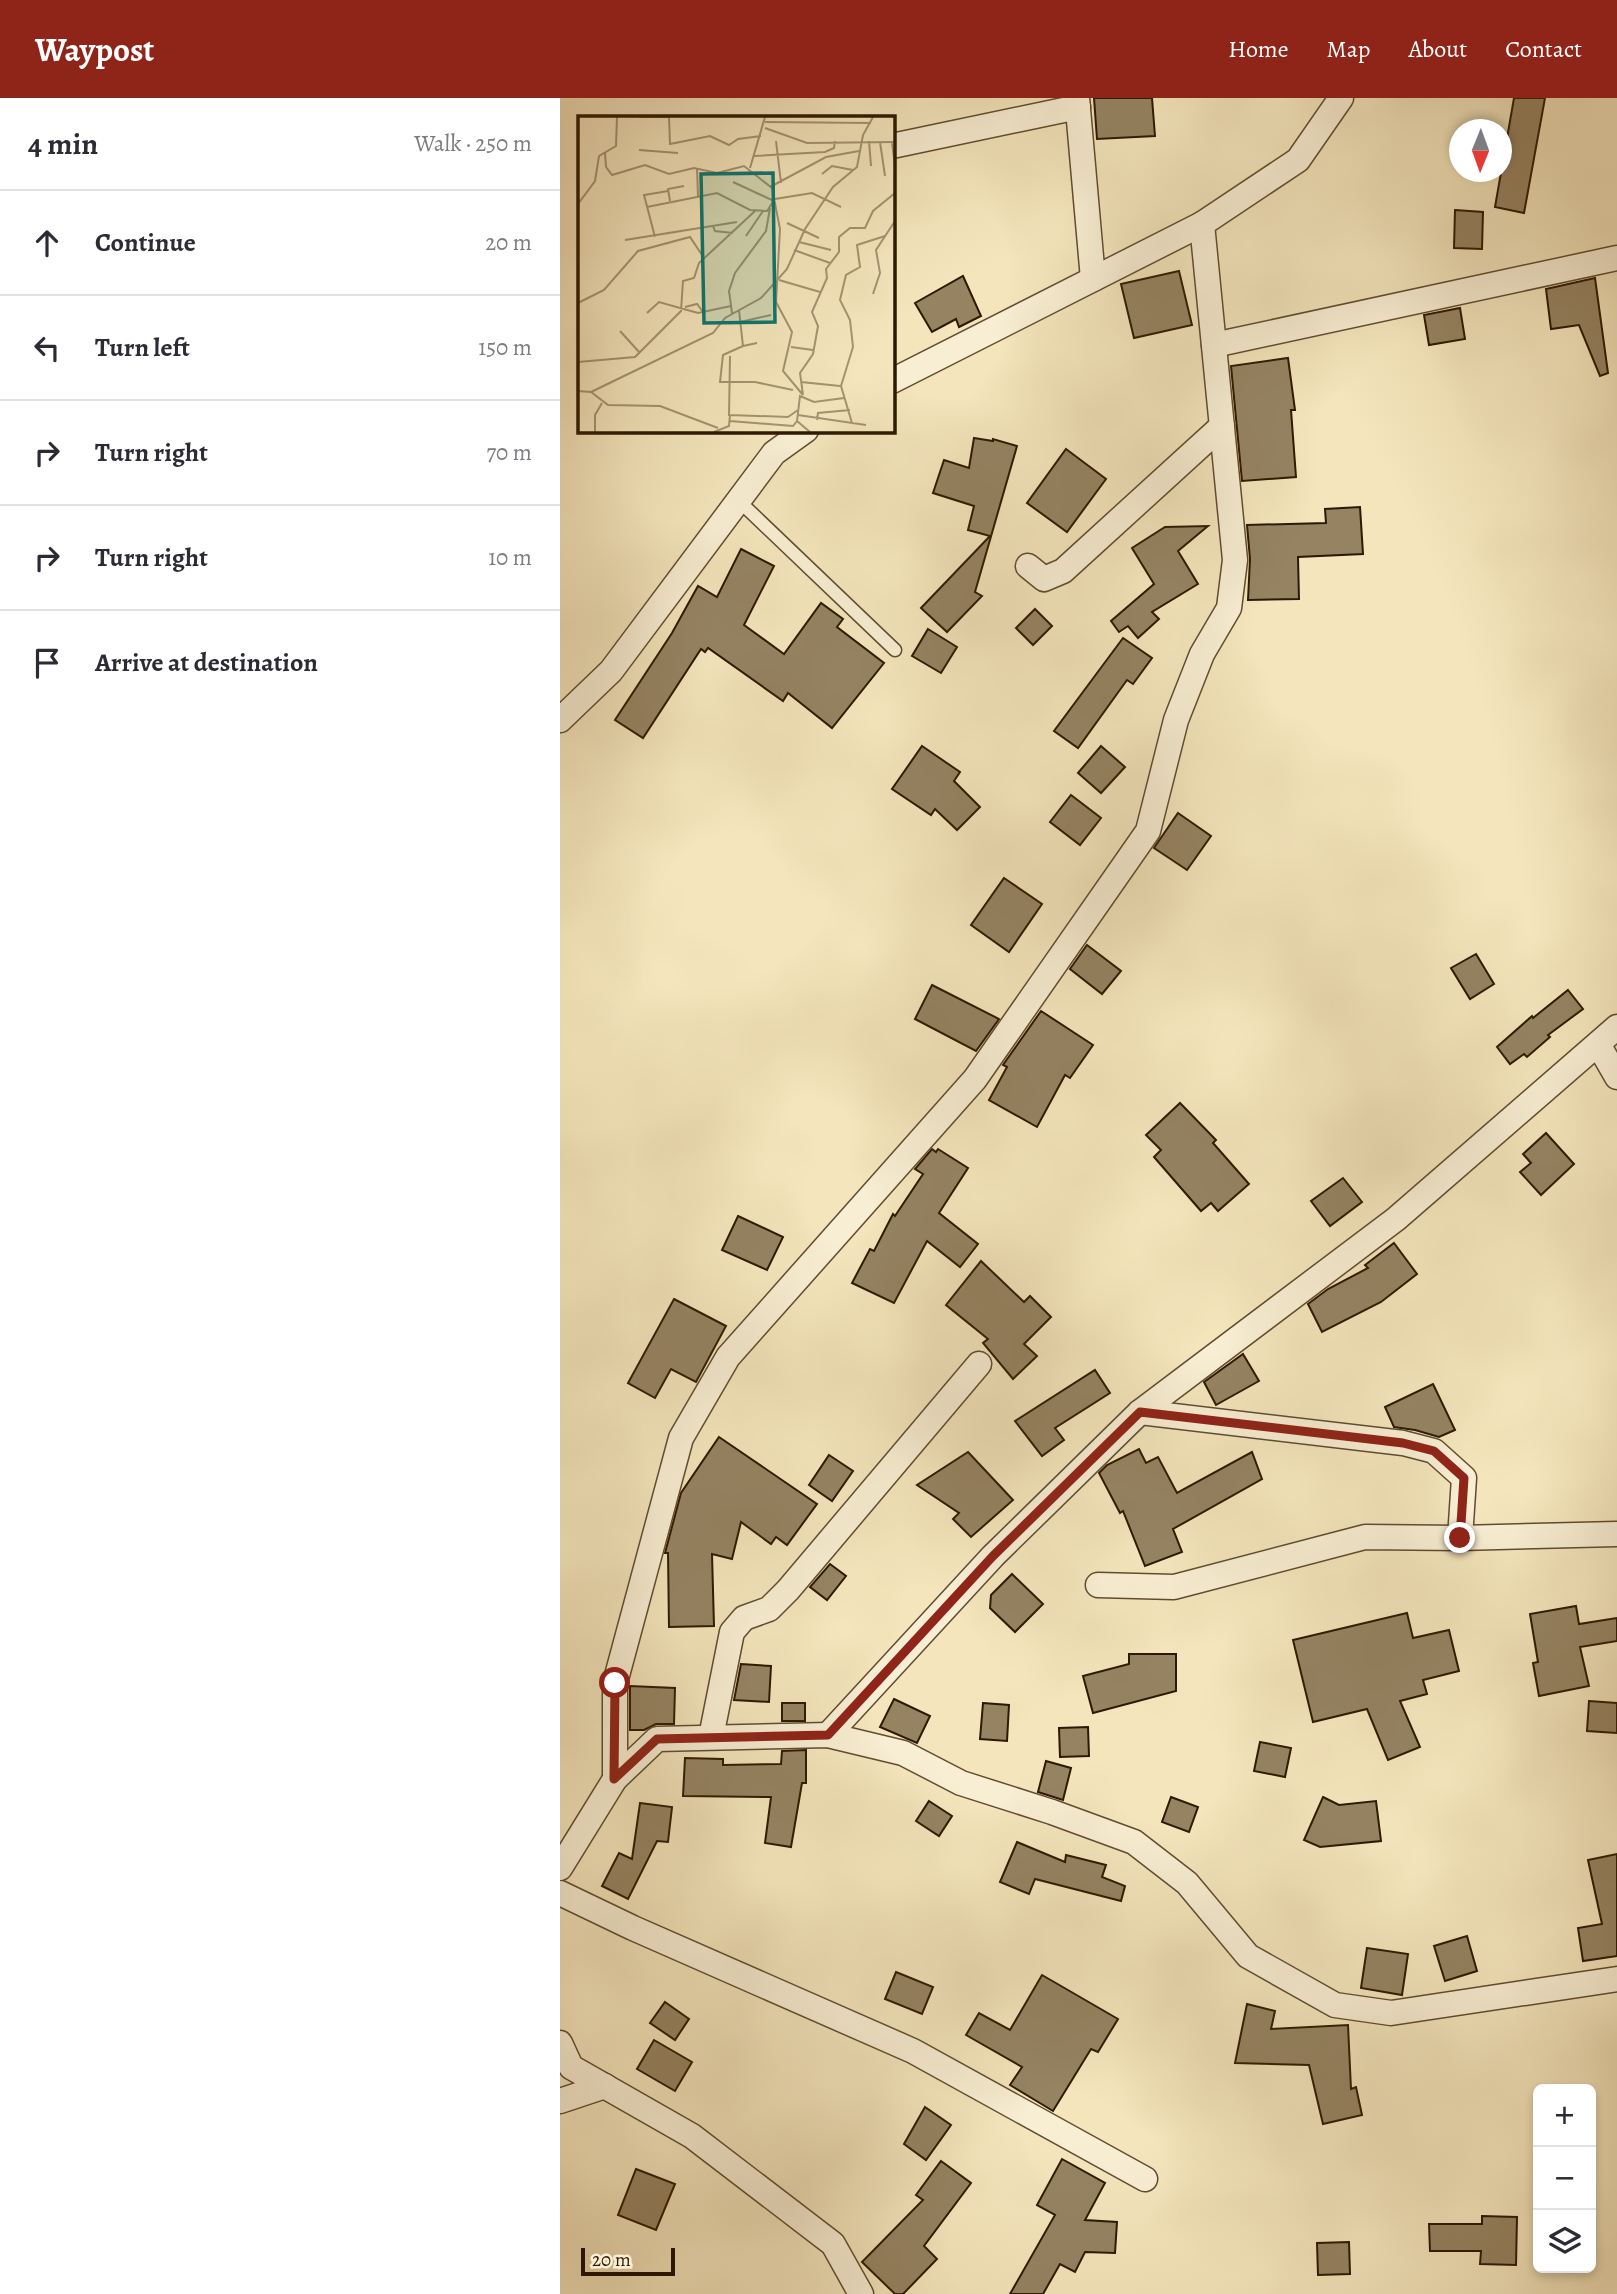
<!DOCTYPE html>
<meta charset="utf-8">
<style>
:root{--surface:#fff;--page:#f2f2f3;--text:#2b2b33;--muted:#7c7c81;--line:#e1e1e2;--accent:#8f2418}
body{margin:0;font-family:Alegreya,serif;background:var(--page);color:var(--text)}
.controls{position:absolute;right:21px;bottom:21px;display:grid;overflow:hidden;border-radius:10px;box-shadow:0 4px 10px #0003}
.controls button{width:63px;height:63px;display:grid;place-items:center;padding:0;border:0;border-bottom:2px solid var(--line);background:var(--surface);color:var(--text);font:35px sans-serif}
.compass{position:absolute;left:889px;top:21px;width:63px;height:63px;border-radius:50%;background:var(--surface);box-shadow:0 4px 10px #0003;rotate:181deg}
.scale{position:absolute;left:21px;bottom:18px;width:94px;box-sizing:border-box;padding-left:7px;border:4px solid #2e1900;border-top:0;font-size:19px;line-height:24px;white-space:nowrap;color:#2e1900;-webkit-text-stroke:5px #f8eed3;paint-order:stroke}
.stop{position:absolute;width:21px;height:21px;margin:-16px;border:5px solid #8f2418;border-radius:50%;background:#fff}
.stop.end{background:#8f2418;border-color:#fff;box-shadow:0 2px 7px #0008}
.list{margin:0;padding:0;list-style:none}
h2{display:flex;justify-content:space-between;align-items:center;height:91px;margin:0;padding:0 28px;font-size:30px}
h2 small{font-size:23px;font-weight:400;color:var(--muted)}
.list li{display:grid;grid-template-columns:46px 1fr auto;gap:21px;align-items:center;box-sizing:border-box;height:105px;padding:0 28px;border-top:2px solid var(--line)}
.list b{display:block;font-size:26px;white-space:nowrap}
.list em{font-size:23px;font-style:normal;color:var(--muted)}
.icon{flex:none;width:38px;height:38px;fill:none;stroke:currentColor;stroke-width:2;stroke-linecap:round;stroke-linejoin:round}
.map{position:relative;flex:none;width:1057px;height:2196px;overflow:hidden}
header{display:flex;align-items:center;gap:42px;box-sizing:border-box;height:98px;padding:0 35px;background:var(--accent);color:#fff}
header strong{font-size:33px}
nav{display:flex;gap:38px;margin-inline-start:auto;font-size:24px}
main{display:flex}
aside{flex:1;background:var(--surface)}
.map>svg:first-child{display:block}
</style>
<header>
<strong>Waypost</strong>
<nav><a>Home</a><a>Map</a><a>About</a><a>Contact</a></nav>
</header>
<main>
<aside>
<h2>4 min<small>Walk · 250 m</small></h2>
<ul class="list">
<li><svg class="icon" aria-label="ahead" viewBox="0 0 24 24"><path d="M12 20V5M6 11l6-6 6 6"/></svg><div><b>Continue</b></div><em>20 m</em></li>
<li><svg class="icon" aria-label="left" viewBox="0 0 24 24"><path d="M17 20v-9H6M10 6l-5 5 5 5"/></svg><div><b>Turn left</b></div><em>150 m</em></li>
<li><svg class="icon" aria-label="right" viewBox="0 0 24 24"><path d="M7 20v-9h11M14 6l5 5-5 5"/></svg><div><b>Turn right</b></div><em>70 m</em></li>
<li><svg class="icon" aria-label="right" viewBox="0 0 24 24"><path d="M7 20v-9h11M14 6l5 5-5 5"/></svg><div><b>Turn right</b></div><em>10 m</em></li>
<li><svg class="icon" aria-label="arrive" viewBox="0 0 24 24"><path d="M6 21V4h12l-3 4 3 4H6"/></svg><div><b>Arrive at destination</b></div></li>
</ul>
</aside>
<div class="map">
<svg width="1057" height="2196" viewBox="0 0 1057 2196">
<rect width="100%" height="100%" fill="#f4e5bc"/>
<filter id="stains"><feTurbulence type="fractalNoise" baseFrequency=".00286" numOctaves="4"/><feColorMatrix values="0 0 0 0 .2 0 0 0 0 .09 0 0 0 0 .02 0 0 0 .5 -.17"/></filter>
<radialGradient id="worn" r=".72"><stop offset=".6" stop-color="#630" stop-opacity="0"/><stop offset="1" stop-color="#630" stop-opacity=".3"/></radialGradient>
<g fill="#958362" stroke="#2e1900" stroke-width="2">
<polygon points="534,0 592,0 595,38 537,41"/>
<polygon points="954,0 985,0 964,115 935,109"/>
<polygon points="895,112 923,114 922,151 894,150"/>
<polygon points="619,173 632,227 574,240 561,186"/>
<polygon points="403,178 421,218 399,229 396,221 372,234 355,205"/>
<polygon points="1035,180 1048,275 1040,278 1019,227 991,231 986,191"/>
<polygon points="900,210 905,241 869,247 864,217"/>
<polygon points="728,260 735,312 731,312 736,379 682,383 671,268"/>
<polygon points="414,340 433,343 433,341 457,348 415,494 422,498 387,534 361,510 430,438 408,432 414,408 373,395 384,362 409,370"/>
<polygon points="506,351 546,381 507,434 467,405"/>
<polygon points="800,409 803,456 738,459 739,501 688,502 690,461 687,427 766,425 765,411"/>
<polygon points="648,428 618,453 638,486 592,514 599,521 578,540 568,528 559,534 551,523 594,486 572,450 605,429"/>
<polygon points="181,451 214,468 184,527 224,556 261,505 283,521 277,529 324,565 272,630 228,595 223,603 148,550 145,554 141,551 83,640 55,622 112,535 138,488 157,499"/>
<polygon points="475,511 492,528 473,547 456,530"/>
<polygon points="368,531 397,549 381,575 352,558"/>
<polygon points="563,540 592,560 573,586 567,582 518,650 494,633"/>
<polygon points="362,648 400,674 394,683 420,709 397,732 375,711 371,717 332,691"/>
<polygon points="541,648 565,669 541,695 518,675"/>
<polygon points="511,697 541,720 520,747 490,724"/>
<polygon points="618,715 651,738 627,772 594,750"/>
<polygon points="444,780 482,806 449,854 411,827"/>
<polygon points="527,847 561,873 542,896 510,871"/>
<polygon points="916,856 934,886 910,901 891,870"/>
<polygon points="372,887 439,921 416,953 355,921"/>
<polygon points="1008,892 1023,911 988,937 990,939 967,959 964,956 950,966 937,949 972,918 973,920"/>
<polygon points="481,913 533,947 510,980 505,977 477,1029 429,1002 447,969 443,967"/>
<polygon points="620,1005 656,1042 653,1045 689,1086 658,1113 651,1105 641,1113 594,1059 601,1052 586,1037"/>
<polygon points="986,1035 1014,1066 981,1097 960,1074 971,1065 963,1056"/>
<polygon points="372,1051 376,1054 378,1051 408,1070 379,1115 418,1146 400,1169 367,1143 334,1205 292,1185 310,1151 314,1153 333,1116 335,1118 363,1076 355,1071"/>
<polygon points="783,1080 802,1104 770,1128 751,1103"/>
<polygon points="178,1118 223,1139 207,1172 162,1152"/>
<polygon points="834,1145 857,1176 821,1204 762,1234 748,1206 768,1191 808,1170 805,1167"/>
<polygon points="421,1163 464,1204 470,1198 491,1219 464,1246 477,1258 453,1281 423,1245 428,1241 386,1207"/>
<polygon points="114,1201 166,1228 136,1284 111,1271 95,1300 68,1285"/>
<polygon points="683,1256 699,1283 656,1307 644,1284"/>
<polygon points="535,1272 550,1295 495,1330 504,1342 482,1358 455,1323"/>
<polygon points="873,1286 895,1332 879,1339 855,1332 834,1329 825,1309"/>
<polygon points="159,1339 257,1406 227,1447 216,1439 211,1446 181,1424 172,1461 152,1456 154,1528 109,1529 108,1455 105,1455 121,1395"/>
<polygon points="579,1351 586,1365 598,1359 617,1395 692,1354 702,1381 613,1431 622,1454 585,1468 563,1413 560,1415 539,1375 547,1367"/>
<polygon points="408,1354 453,1402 411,1439 393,1421 399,1415 357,1387"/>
<polygon points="269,1357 293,1373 272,1403 249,1387"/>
<polygon points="270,1466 286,1478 267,1502 250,1489"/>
<polygon points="452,1476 483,1506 455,1534 430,1510 431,1497"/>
<polygon points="1016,1508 1019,1526 1057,1520 1057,1543 1020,1549 1029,1588 979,1598 973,1565 978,1564 970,1516"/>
<polygon points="847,1515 853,1540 889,1532 899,1573 863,1582 867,1596 840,1603 860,1649 828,1662 807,1611 753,1624 733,1542"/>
<polygon points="569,1556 616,1556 616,1593 533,1615 523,1578 569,1566"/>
<polygon points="181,1566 211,1568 209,1604 174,1602"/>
<polygon points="70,1588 115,1590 114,1626 96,1626 84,1632 70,1632"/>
<polygon points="334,1601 370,1618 357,1645 320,1629"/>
<polygon points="1029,1603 1057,1605 1057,1635 1027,1633"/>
<rect x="222" y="1605" width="23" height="18"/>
<polygon points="423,1605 449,1607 447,1643 420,1641"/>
<polygon points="528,1629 529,1658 500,1659 499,1630"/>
<polygon points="700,1644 731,1650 725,1679 694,1673"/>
<polygon points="246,1652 246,1685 242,1685 231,1749 205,1745 211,1699 123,1698 125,1660 163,1661 163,1667 221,1666 222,1653"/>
<polygon points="486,1663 511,1670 503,1702 478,1694"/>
<polygon points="611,1699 638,1709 629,1734 602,1724"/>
<polygon points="763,1699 779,1707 816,1703 821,1743 760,1749 744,1742"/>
<polygon points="369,1703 392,1718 379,1738 356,1723"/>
<polygon points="80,1705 112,1709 108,1744 97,1743 68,1801 42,1788 59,1755 72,1761"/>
<polygon points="457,1744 505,1764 506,1757 546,1767 542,1779 565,1788 561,1803 475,1781 469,1796 440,1784"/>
<polygon points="1057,1756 1057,1858 1023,1863 1018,1830 1042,1826 1028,1762"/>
<polygon points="907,1838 917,1873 885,1883 874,1848"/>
<polygon points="807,1850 848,1856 842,1897 801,1890"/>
<polygon points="336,1874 373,1889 362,1916 325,1901"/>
<polygon points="482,1877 558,1921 538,1954 531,1951 493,2013 450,1987 462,1969 406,1937 419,1915 450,1932"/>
<polygon points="105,1904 129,1921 115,1942 90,1925"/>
<polygon points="687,1906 715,1913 711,1931 788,1927 791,1991 796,1989 802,2017 763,2026 749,1967 675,1965"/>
<polygon points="94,1942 132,1964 115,1993 77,1971"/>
<polygon points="365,2009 391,2027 366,2062 344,2046"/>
<polygon points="502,2061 545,2085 525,2122 557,2124 555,2155 525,2154 515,2174 500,2166 483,2196 450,2196 495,2117 477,2107"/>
<polygon points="381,2063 411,2085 364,2148 377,2161 343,2196 335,2196 302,2164 363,2102 356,2097"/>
<polygon points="76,2071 115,2086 96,2132 58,2117"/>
<polygon points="922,2118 957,2119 956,2167 920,2166 921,2153 870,2153 869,2126 922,2126"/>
<polygon points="789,2144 790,2176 758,2177 757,2145"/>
</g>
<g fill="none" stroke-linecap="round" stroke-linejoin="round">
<g stroke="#604c2f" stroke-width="15">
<polyline id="service" points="178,402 335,552"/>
</g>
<g stroke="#604c2f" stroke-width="27">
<g id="minor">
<polyline points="517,0 533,181"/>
<polyline points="332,48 518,9"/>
<polyline points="654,247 1057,160"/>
<polyline points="332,283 642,126 738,62 781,0"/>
<polyline points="468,468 484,481 503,473 662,328"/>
<polyline points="0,622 51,573 214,355 246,332"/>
<polyline points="1038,946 1057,979"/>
<polyline points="580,1314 843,1345 874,1353 904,1380 900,1440"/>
<polyline points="538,1487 614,1489 805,1439 900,1440 1057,1436"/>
<polyline points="268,1637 433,1458 580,1314 836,1121 1057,929"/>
<polyline points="151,1639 172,1534 184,1520 209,1511 228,1492 419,1266"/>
<polyline points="55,1681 55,1585 121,1340 168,1259 415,981 588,733 616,622 642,556 669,510 675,462 642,126"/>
<polyline points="0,1770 55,1681 97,1641 268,1637 343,1655 401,1685 492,1714 574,1744 627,1785 688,1858 775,1907 831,1915 1057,1881"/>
<polyline points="0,1795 73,1830 353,1953 585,2081"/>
<polyline points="0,1945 11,1969 132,2038 273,2146 301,2196"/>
<polyline points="0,2003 45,1988"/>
</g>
</g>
<use href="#service" stroke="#f8eed3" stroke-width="12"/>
<use href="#minor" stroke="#f8eed3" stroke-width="24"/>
</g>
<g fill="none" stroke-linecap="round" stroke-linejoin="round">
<polyline stroke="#8f2418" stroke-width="9" points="55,1585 54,1681 97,1641 268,1637 433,1458 580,1314 843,1345 874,1353 904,1380 900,1440"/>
</g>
<g transform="translate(18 18)">
<rect width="317" height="317" fill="#f4e5bc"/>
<path fill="none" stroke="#a59371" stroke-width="2" d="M 61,1 L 90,1M 91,1 L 92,28 L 132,20 L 151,29 L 160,23 L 183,20M 187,6 L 293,7M 187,12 L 229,27 L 317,26M 198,25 L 203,67M 291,25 L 293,50M 302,26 L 307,60M 314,27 L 317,49M 61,34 L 100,37M 27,37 L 28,51 L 34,59 L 67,49 L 91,58 L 116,52 L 139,57 L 166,50 L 194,72 L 202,113 L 198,186 L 214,216 L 205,255 L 225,279M 176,40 L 247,36 L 256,32 L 257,25M 119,52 L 120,80M 172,52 L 187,1M 244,58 L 254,50 L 275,54M 155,66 L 196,85M 192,71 L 248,41 L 281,35M 92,85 L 90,73 L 106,70M 0,88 L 17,65 L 21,40 L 38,30 L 39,1M 69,91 L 139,77 L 172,94 L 189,95 L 197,83 L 234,77 L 263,91M 209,107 L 241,122M 135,110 L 137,115 L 155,117M 168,120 L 185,95M 77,121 L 66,79 L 90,75M 47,124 L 159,106M 221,126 L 253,134M 216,134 L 252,147M 201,164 L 242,176M 295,178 L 302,157 L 298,134 L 317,105M 0,187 L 26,174 L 60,135 L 112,121 L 126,142M 107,191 L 119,188 L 125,196M 161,194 L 165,230 L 179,227M 69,197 L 81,186 L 120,197 L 153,190M 154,197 L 151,175 L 157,157 L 188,115 L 192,92M 162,206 L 193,199M 42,215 L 62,237M 165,230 L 145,239 L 142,266 L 177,266 L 215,274M 213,231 L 235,234M 0,246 L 57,241 L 103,195 L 105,165 L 116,162 L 121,147 L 177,95M 223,266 L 262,270M 0,275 L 13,276 L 30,289 L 82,290 L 140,312M 13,276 L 135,217 L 147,202 L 183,182 L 209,153 L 227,113 L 255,71 L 279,51 L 285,19 L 295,1M 225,279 L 222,257 L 235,238 L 240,210 L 234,196 L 249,162 L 248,153 L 261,136 L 261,121 L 272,112 L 287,112 L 295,95 L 317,77M 220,299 L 288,309M 151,300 L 152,240M 239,304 L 240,297 L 272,294M 152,305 L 215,310 L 219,305M 274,307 L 263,270 L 275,231 L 272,204 L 262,184 L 268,159 L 282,151 L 279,129 L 307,120M 17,316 L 17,299 L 24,287M 136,316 L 151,310 L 152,299 L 210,301 L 220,294M 232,316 L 219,305 L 222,280 L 236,286 L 266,282"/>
<path fill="#0f766e" fill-opacity="0.15" stroke="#0f766e" stroke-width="3.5" d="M 195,57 L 197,206 L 126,207 L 123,58 Z"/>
<rect width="317" height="317" fill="none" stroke="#2e1900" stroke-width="3.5"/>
</g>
<rect width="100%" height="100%" filter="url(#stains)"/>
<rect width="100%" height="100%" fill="url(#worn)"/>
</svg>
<div class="controls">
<button>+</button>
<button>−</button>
<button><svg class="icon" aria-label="layers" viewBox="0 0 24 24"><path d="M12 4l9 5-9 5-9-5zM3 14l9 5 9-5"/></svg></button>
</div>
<svg class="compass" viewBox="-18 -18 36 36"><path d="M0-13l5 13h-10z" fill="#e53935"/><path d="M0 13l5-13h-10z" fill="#7c7c81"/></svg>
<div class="scale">20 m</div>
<div class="stop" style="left:55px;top:1585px"></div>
<div class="stop end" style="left:900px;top:1440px"></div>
</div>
</main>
